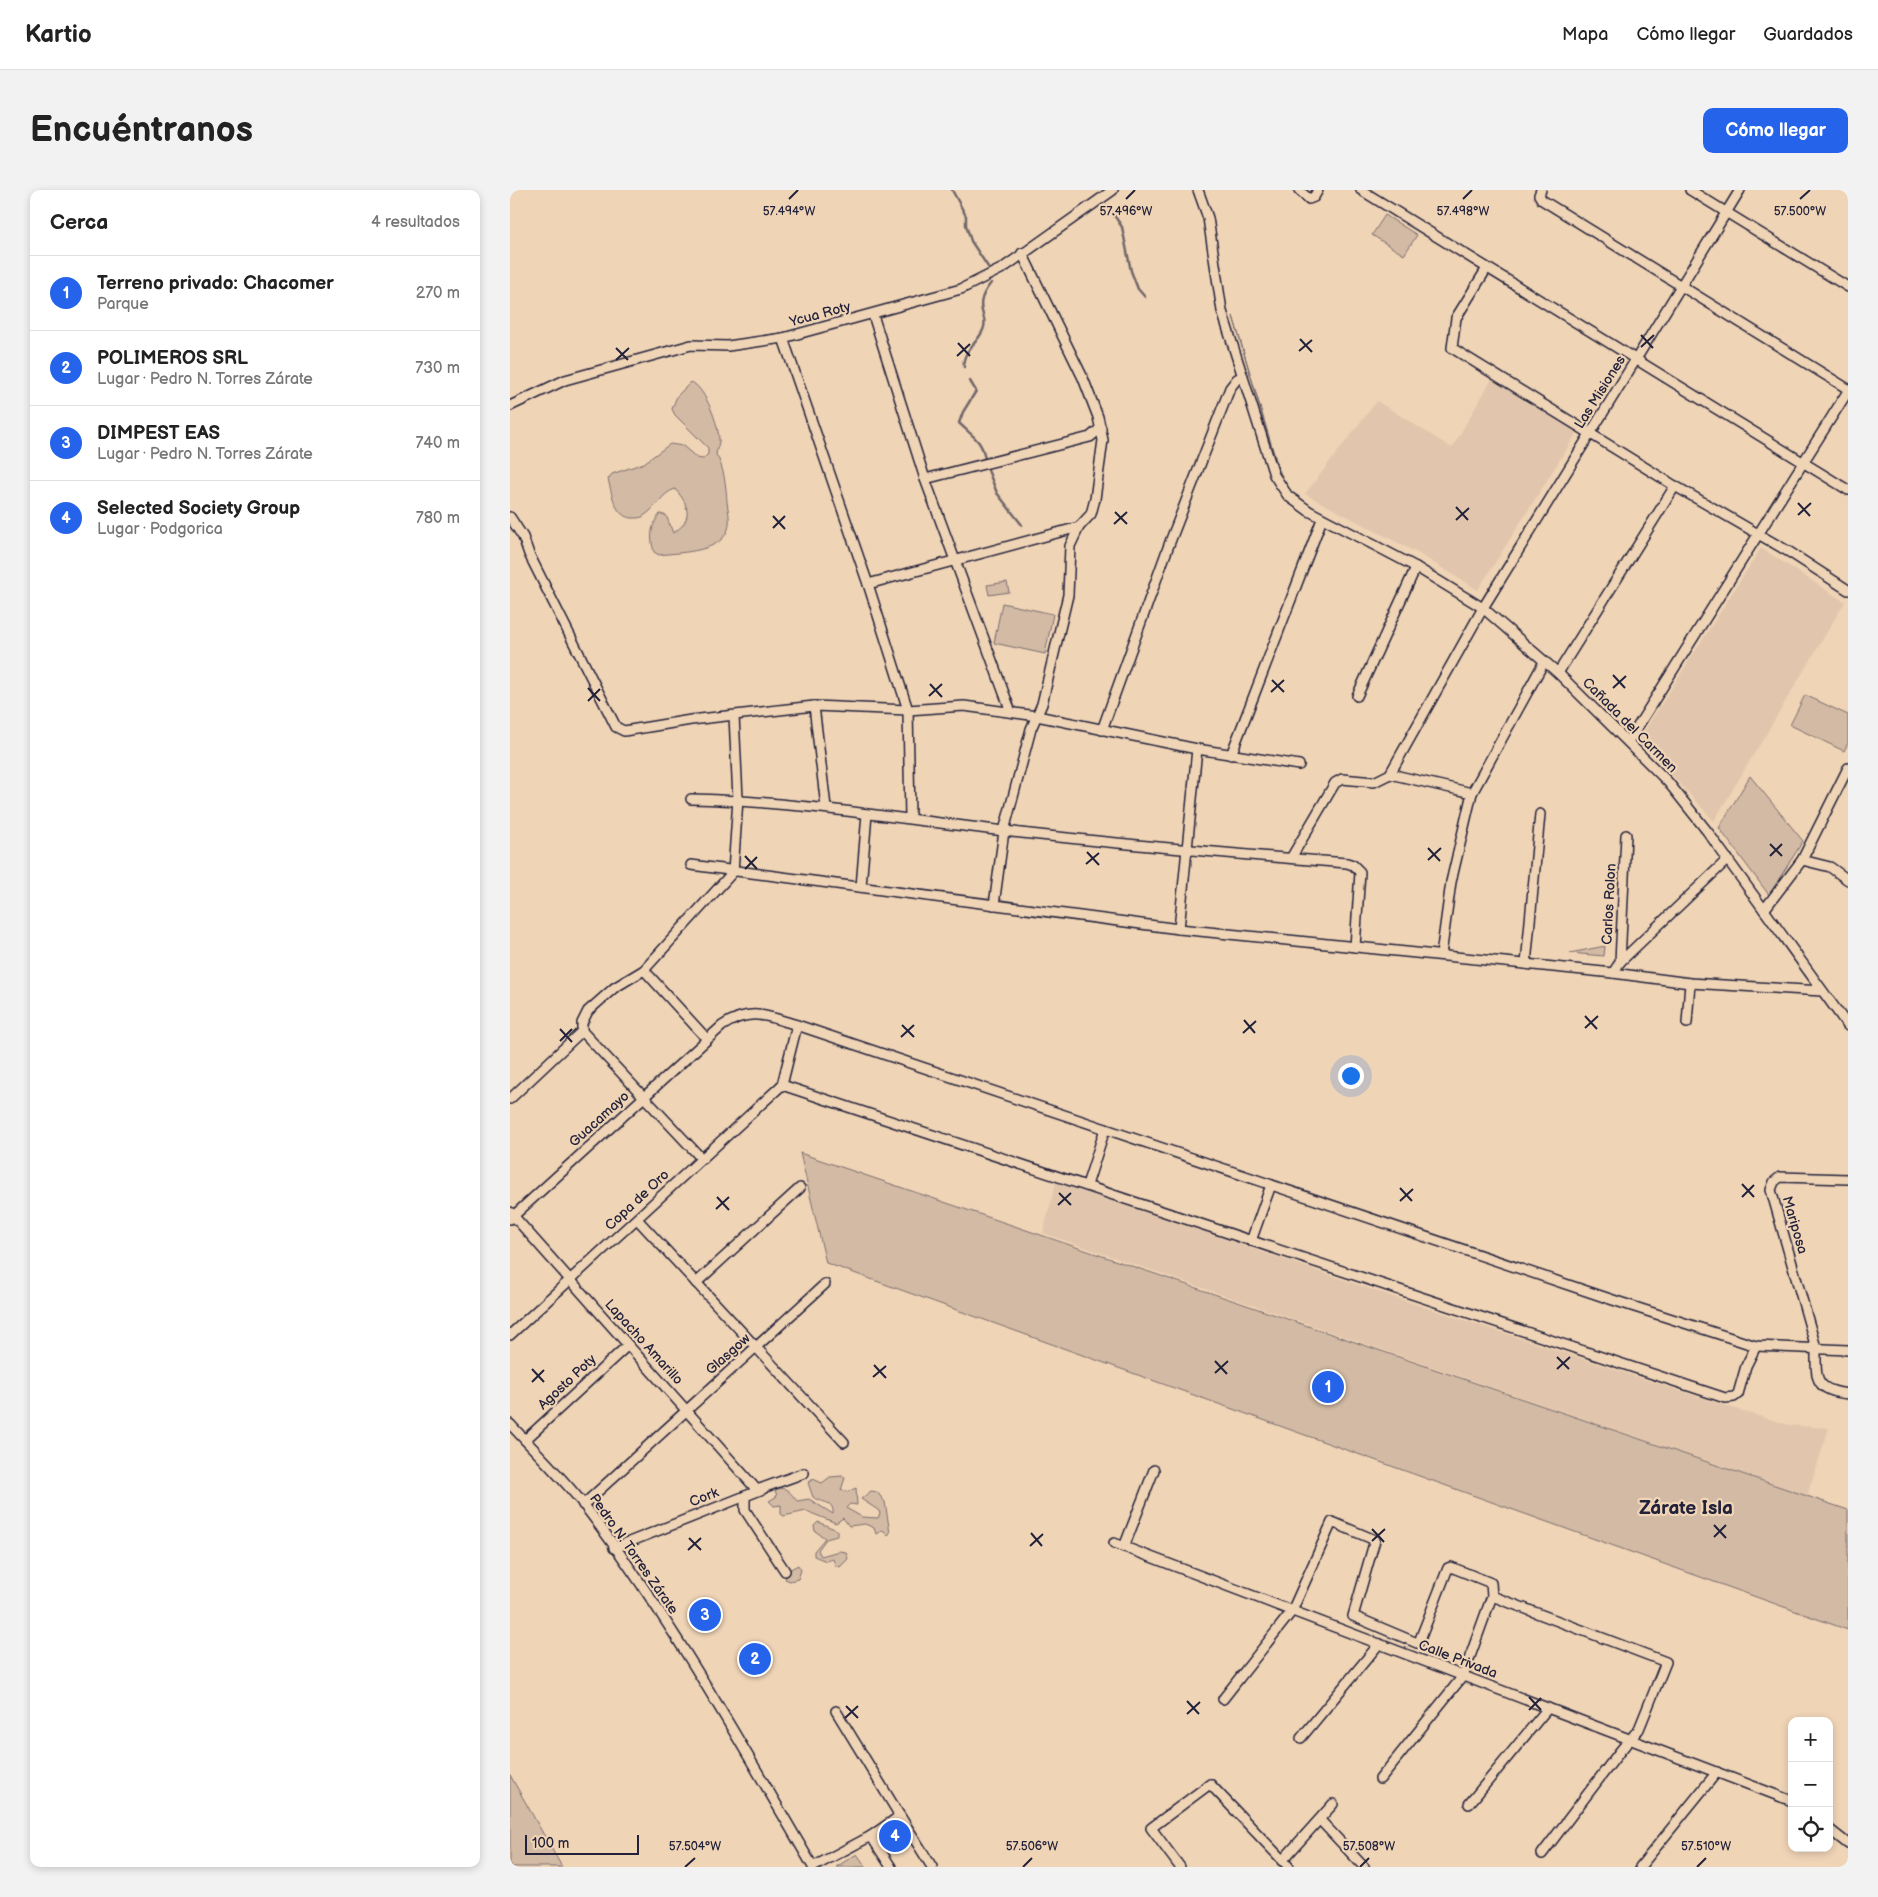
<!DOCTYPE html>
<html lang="es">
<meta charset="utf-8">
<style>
:root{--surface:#fff;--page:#f2f2f2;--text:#222;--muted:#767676;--line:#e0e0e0;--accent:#2563eb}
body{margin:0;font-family:"Balsamiq Sans",sans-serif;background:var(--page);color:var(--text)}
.controls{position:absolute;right:15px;bottom:15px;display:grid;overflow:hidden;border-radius:10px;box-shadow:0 2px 8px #0003}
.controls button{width:45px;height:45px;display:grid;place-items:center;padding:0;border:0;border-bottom:1px solid var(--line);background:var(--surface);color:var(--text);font:25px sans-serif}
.scale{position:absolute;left:15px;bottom:12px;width:114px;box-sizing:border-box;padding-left:5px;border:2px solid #22223b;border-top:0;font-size:14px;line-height:18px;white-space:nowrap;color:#22223b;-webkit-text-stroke:4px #f0d4b6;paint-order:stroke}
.you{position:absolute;left:840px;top:885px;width:18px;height:18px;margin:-12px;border:4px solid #fff;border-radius:50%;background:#1a73e8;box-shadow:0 0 0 8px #1a73e833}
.badge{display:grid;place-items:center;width:32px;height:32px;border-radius:50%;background:var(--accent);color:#fff;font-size:16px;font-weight:700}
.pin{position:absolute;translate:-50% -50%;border:2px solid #fff;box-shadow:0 1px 5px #0006}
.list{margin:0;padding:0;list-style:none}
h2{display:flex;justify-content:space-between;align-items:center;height:65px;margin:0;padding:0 20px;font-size:21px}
h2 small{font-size:16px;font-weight:400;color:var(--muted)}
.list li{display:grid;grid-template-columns:32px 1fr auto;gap:15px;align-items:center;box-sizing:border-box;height:75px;padding:0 20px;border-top:1px solid var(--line)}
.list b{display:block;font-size:19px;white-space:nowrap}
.list p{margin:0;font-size:16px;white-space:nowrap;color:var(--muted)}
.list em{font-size:16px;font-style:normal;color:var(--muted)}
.icon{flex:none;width:28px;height:28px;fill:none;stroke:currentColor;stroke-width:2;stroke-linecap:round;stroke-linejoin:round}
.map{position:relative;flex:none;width:1338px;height:1677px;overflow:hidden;border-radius:10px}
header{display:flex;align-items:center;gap:30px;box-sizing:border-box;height:70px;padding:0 25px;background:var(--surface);border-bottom:1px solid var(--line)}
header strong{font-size:24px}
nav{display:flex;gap:28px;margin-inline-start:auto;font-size:18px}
.intro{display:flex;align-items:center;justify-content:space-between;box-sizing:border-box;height:120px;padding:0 30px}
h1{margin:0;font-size:35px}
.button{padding:12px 22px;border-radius:10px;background:var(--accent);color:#fff;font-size:18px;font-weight:700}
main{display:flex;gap:30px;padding:0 30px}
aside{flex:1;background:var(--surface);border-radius:10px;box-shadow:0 2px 8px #0003}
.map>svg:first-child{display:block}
</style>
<header>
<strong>Kartio</strong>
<nav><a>Mapa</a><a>Cómo llegar</a><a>Guardados</a></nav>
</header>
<div class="intro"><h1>Encuéntranos</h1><a class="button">Cómo llegar</a></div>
<main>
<aside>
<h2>Cerca<small>4 resultados</small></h2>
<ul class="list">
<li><span class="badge">1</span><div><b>Terreno privado: Chacomer</b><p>Parque</p></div><em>270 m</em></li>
<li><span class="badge">2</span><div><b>POLIMEROS SRL</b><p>Lugar · Pedro N. Torres Zárate</p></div><em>730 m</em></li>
<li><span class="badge">3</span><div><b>DIMPEST EAS</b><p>Lugar · Pedro N. Torres Zárate</p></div><em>740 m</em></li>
<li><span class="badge">4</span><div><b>Selected Society Group</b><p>Lugar · Podgorica</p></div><em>780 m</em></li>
</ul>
</aside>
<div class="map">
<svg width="1338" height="1677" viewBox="0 0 1338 1677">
<rect width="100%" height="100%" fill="#f0d4b6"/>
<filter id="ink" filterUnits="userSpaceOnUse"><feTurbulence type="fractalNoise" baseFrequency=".02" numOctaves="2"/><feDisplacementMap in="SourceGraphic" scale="10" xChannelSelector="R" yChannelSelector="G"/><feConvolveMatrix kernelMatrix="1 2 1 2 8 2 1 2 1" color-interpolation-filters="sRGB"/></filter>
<g filter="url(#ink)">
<g fill="#e1c6ad">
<polygon points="982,189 1068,241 968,400 909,364 795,304 867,211 942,258"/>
<polygon points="1251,358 1335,412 1204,631 1129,549"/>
<polygon points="546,991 881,1106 1226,1219 1279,1235 1319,1238 1297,1306 533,1043"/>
</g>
<g fill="#d2baa4" stroke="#7a6e70">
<polygon points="875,25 907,45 894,65 862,45"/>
<path d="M 181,192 C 195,197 210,237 209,252 C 208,256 207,260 206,264 C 214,278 216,295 217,312 C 218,319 220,328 219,335 C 215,363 171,362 149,365 L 144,362 C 140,347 140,337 150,324 L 156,325 L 163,343 C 183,331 180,315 165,299 C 152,303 146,318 135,325 C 132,328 128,328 124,328 C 105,329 102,304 98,289 L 102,284 L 134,273 L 160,254 L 173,256 L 187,268 L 193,269 L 198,264 L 198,258 L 165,225 L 162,219 L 167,206 Z"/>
<polygon points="497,392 499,402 479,405 477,395"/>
<polygon points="492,413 543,424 535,464 484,453"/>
<polygon points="1295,505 1338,525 1338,553 1334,561 1280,535"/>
<polygon points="1240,586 1293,651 1259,705 1209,638"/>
<polygon points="1095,756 1094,766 1060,763"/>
<polygon points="290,963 1338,1320 1338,1440 316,1073"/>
<path d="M 332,1286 L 335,1288 L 331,1300 L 337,1302 L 346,1298 L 347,1315 L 340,1314 L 336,1318 L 352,1327 L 368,1328 L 370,1323 L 368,1320 L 351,1309 L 361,1301 L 367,1302 L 375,1312 L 380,1343 L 378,1345 L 373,1340 L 366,1344 L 364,1338 L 355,1334 L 339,1336 L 333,1328 L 326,1333 L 296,1321 L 274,1326 L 271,1324 L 271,1315 L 264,1316 L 259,1311 L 267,1306 L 265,1300 C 277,1295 280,1303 287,1311 L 299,1309 L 323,1324 C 324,1309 311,1314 303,1307 L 298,1293 L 303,1289 L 312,1293 L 320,1287 Z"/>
<polygon points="308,1332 327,1340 327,1346 316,1349 308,1360 311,1366 329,1361 336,1362 338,1369 330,1377 325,1375 323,1369 316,1371 304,1366 304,1361 315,1348 305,1341 304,1336"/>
<polygon points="288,1375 291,1380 288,1389 280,1391 275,1389 279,1380"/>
<polygon points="0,1585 52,1677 0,1677"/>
<polygon points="347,1664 356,1677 326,1677"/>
</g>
<polygon fill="#a6958a" stroke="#71676a" points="723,126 769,280 777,297 771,290 768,280"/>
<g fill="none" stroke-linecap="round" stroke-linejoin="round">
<g stroke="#71676a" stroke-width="2.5">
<polyline points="442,0 456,26 456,35 461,51 478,77"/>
<polyline points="598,16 612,37 621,81 628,99 635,107"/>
<path d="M 454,177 C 451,162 468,153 473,140 C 480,124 460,119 481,93"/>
<path d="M 460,191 L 466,201 L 453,222 L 449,233 C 462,246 474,251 475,272"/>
<polyline points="478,280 487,303 512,335"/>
</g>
<g stroke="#22223b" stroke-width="12">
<g id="minor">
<polyline points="688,0 698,28 712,121 764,285 778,306 799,321 906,377 973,418 1048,483 1158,592 1197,641 1338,836"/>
<polyline points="789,0 799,9 804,7 808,0"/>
<polyline points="851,0 1338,300"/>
<polyline points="1031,0 1029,5 1032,10 1338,199"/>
<polyline points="1180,0 1338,97"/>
<polyline points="977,78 946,128 942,158 1165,296 1281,363 1338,400"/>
<polyline points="363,125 415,289 501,522"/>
<polyline points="273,148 358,394 398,520 400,628"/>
<polyline points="0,216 55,190 181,155 218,156 273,148 451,99 493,78 603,0"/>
<polyline points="415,289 580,247 591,238"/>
<polyline points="0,327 13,347 19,364 106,537 114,541 181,530 304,516 398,520 454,516 527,526 687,559 789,575"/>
<polyline points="358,394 569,337"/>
<polyline points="1048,483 1165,296"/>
<polyline points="847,506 906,377"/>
<polyline points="304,516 316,617"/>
<polyline points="592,540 660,352 720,198 727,189 733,186"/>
<polyline points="1118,552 1338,201"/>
<polyline points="721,565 812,329"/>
<polyline points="880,584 962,603"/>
<path d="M 181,609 C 286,611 389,629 494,641 C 608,654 723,664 837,673 L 843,675 L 850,682 L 845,757"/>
<polyline points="781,668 825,593 832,589 864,592 880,584 973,418 1230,0"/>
<polyline points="1292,670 1320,677 1338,690"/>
<polyline points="181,675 669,739 1103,783 1180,793 1312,801"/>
<polyline points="351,697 357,624"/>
<polyline points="484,715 494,641 521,539 532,514 558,405 560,356 569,337 581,324 585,309 593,250 588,227 573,188 512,63"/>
<polyline points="1254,720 1292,670 1338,578"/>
<polyline points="669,739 687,559"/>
<polyline points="931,765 941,692 962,603 1034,472"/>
<polyline points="1110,772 1116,645"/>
<polyline points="1016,774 1030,624"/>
<polyline points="134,780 197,849"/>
<polyline points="1103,783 1110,772 1218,669"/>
<polyline points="1177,833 1180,793"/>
<polyline points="72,841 192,969"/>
<polyline points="272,895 1215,1208 1224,1207 1228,1204 1236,1176 1246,1156"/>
<polyline points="272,895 287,835"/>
<polyline points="0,909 72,841 72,833 78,821 104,798 134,780 223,682 228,609 224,526"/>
<path d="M 1338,989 L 1270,987 L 1264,992 L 1261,1000 L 1306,1158 C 1306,1189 1304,1200 1338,1204"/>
<polyline points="577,995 595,939"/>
<polyline points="0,1022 247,1300 294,1283"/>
<path d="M 0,1029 L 212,836 C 241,817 256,826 287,835 L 1103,1110 L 1246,1156 L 1338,1160"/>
<polyline points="127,1029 334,1252"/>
<polyline points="741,1051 761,995"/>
<polyline points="186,1093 290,998"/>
<polyline points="0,1145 272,895"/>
<path d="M 0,1234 C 25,1261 51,1286 74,1315 C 161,1428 231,1554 303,1677"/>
<polyline points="15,1250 118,1155"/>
<polyline points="235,1306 235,1320 275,1381"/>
<polyline points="73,1315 315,1094"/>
<polyline points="604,1353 1282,1611"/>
<polyline points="614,1357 644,1280"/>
<polyline points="104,1358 253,1299"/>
<polyline points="982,1406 1156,1472 1129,1539 1111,1560 1032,1664"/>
<polyline points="713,1509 782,1421 822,1332 865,1350 843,1426 907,1453 909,1452 938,1378 941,1377 981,1393 982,1406 953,1486 870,1589"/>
<polyline points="326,1521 390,1626"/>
<polyline points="791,1548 869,1454"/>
<polyline points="959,1614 1038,1518"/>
<polyline points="810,1630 854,1677"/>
<polyline points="1319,1639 1338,1654"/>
<polyline points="361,1646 390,1626 422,1677"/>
<polyline points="772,1671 823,1614"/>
<polyline points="303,1677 361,1646 381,1677"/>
<polyline points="670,1677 641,1638 700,1594 779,1677"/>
<polyline points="1130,1677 1207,1582"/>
</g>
</g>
<use href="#minor" stroke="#f0d4b6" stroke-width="9"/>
</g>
</g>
<path fill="none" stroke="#22223b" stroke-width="2" d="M 279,9 L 288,0M 616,9 L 625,0M 953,9 L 962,0M 1290,9 L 1300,0M 1131,145 L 1143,158M 790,149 L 802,162M 448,153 L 460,166M 1131,157 L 1144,145M 106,158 L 118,170M 789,161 L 802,150M 447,166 L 460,154M 106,170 L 119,158M 1288,313 L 1300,326M 946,317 L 958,330M 605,322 L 617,334M 1288,325 L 1301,313M 263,326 L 275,339M 946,330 L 959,318M 604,334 L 617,322M 263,338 L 275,326M 1103,485 L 1115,498M 762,490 L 774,502M 420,494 L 432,507M 78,498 L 90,511M 1103,498 L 1116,486M 761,502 L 774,490M 419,506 L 432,494M 78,511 L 90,499M 1260,654 L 1272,666M 918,658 L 930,671M 577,662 L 589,675M 235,666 L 247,679M 1260,666 L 1272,654M 918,670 L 931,658M 576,674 L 589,663M 235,679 L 247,667M 1075,826 L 1087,839M 734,830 L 745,843M 392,835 L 404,847M 1075,838 L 1088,826M 50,839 L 62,852M 733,843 L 746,831M 391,847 L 404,835M 50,851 L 62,839M 1232,994 L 1244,1007M 890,998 L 902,1011M 549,1003 L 561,1015M 207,1007 L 219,1020M 1232,1007 L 1244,995M 890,1011 L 903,999M 548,1015 L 561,1003M 206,1019 L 219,1007M 1047,1167 L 1059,1179M 705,1171 L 717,1184M 364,1175 L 376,1188M 22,1179 L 34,1192M 1047,1179 L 1060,1167M 705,1183 L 718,1171M 363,1187 L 376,1176M 22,1192 L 34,1180M 1204,1335 L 1216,1348M 862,1339 L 874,1352M 521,1343 L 532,1356M 1204,1347 L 1216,1335M 179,1348 L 191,1360M 862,1351 L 875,1339M 520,1356 L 533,1344M 178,1360 L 191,1348M 1019,1507 L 1031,1520M 677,1511 L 689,1524M 336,1516 L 348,1528M 1019,1520 L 1031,1508M 677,1524 L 690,1512M 335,1528 L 348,1516M 175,1677 L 185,1668M 513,1677 L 522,1668M 850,1677 L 859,1668M 1187,1677 L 1196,1668"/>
<g text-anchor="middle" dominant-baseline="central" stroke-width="4.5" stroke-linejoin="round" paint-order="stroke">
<g font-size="14" fill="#22223b" stroke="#f0d4b6">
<text transform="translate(310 124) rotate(-15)">Ycua Roty</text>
<text transform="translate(1090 202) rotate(-58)">Las Misiones</text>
<text transform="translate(1120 535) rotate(45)">Cañada del Carmen</text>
<text transform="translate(1099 714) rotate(-87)">Carlos Rolon</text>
<text transform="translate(89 929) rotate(-42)">Guacamayo</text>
<text transform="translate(127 1010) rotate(-43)">Copa de Oro</text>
<text transform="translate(1285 1035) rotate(74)">Mariposa</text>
<text transform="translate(134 1152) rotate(48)">Lapacho Amarillo</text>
<text transform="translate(218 1164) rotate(-42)">Glasgow</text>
<text transform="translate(57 1192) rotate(-43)">Agosto Poty</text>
<text transform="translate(194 1307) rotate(-22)">Cork</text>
<text transform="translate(124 1364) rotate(55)">Pedro N. Torres Zárate</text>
<text transform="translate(948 1469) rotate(21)">Calle Privada</text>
</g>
<g font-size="19" font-weight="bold" fill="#22223b" stroke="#f0d4b6">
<text x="1176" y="1318">Zárate Isla</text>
</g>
</g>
<g font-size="12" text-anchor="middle" fill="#22223b" stroke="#f0d4b6" stroke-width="4.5" stroke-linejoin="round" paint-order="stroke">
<text x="279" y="25">57.494°W</text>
<text x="616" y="25">57.496°W</text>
<text x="953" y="25">57.498°W</text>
<text x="1290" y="25">57.500°W</text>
<text x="185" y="1660">57.504°W</text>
<text x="522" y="1660">57.506°W</text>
<text x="859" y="1660">57.508°W</text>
<text x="1196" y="1660">57.510°W</text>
</g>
</svg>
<div class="controls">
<button>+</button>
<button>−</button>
<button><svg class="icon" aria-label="locate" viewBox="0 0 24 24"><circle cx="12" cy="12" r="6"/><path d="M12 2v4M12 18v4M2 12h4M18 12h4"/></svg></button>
</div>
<div class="scale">100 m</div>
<div class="you"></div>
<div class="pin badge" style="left:818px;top:1197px">1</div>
<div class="pin badge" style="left:245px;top:1469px">2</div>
<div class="pin badge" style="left:195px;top:1425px">3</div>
<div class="pin badge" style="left:385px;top:1646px">4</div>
</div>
</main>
